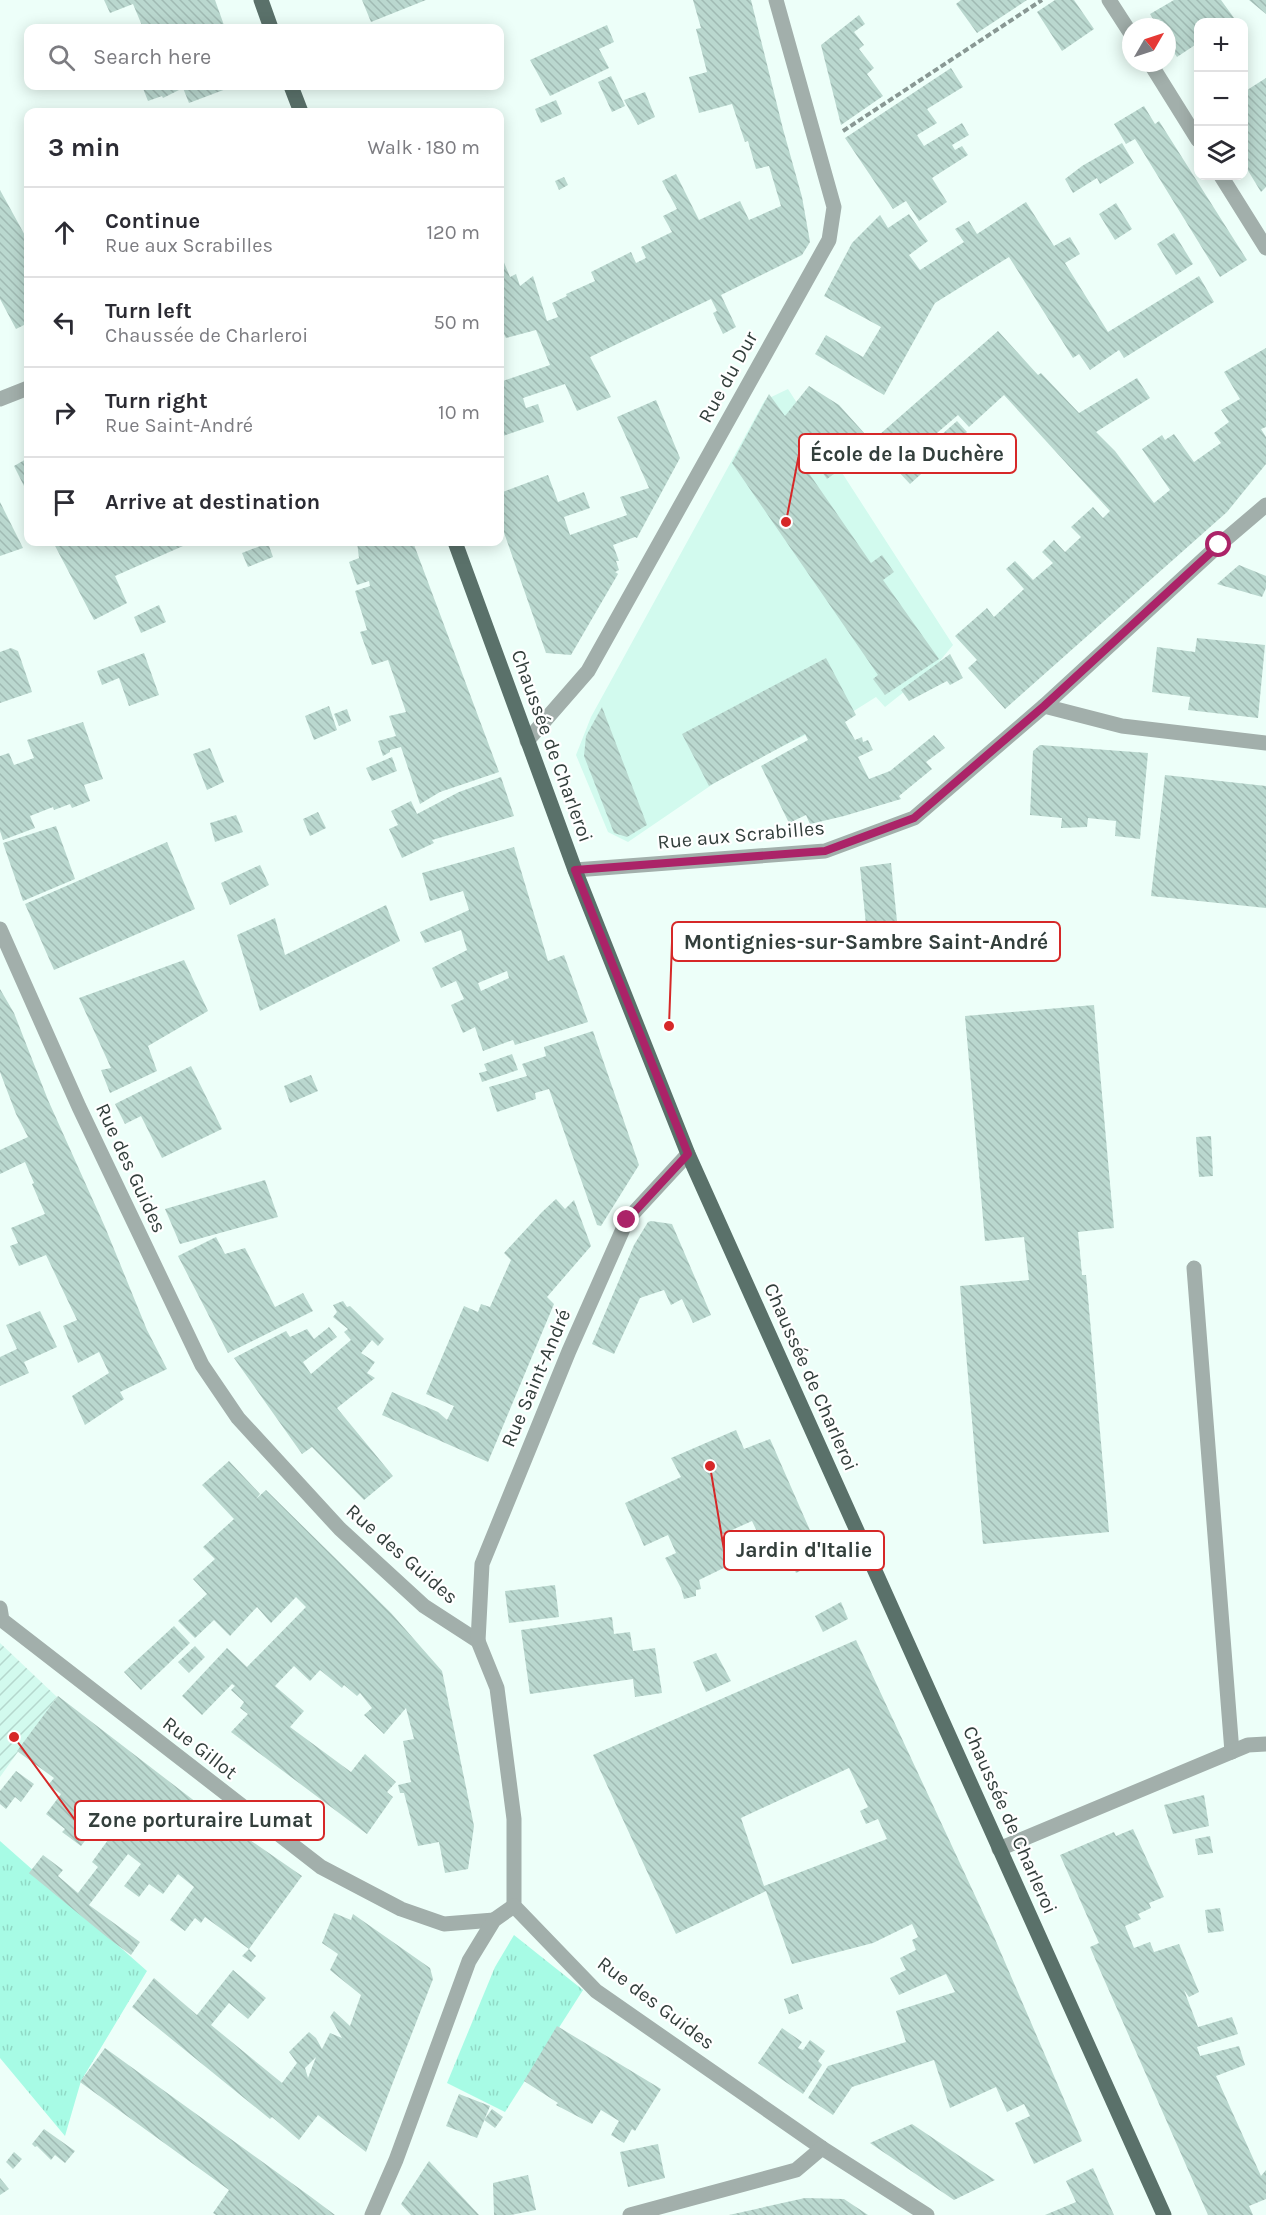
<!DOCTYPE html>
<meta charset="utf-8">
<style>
:root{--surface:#fff;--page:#f7f7f7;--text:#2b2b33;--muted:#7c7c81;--line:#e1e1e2}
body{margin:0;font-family:Karla,sans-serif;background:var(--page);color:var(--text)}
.controls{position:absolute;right:18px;top:18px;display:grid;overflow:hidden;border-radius:12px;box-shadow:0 3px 15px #0003}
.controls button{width:54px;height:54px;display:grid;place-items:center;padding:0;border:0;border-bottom:2px solid var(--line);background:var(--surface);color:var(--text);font:30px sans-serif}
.compass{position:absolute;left:1122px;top:18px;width:54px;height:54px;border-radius:50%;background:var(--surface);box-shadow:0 3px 15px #0003;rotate:51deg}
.stop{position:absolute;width:18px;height:18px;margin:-14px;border:4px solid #ab2368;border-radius:50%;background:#fff}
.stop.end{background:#ab2368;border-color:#fff;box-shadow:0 2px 6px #0008}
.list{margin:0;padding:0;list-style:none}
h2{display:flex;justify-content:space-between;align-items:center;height:78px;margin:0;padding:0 24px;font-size:26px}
h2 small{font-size:20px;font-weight:400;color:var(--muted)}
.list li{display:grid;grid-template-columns:39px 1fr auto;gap:18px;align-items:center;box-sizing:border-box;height:90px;padding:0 24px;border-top:2px solid var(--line)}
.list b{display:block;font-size:22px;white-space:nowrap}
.list p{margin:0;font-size:20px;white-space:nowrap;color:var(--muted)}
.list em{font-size:20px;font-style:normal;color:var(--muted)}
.icon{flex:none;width:33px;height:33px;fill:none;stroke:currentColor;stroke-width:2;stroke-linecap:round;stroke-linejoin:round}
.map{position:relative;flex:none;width:1266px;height:2215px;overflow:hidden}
.search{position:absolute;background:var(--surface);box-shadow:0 3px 15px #0003;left:24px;top:24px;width:480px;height:66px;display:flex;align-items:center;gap:15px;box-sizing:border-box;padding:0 21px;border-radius:12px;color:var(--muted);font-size:22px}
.panel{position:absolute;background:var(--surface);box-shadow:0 3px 15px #0003;left:24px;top:108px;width:480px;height:438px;border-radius:12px}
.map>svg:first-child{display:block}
</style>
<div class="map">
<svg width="1266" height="2215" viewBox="0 0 1266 2215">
<defs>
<pattern id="industrial-furrows" width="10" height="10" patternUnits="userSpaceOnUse" patternTransform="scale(1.5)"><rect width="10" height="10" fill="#d2faee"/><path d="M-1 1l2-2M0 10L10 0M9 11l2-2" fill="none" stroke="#b5d7cd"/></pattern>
<pattern id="grass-tufts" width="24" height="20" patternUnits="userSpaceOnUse" patternTransform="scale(1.5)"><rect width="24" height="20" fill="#a7fbe5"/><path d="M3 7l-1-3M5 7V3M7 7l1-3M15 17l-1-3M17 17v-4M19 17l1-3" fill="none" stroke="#90d8c5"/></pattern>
<pattern id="building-back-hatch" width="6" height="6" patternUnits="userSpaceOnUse" patternTransform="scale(1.5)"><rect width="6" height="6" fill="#bad8cf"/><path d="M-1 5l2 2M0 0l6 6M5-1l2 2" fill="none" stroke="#a0bab3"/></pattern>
</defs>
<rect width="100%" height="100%" fill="#edfff9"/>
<polygon fill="#d2faee" points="788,389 953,645 934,668 885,707 876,697 849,714 735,769 628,842 608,832 576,755 591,717 765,400"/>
<polygon fill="url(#industrial-furrows)" points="0,1643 57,1697 0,1777"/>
<g fill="url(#grass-tufts)">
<polygon points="0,1841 147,1971 81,2081 65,2136 0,2058"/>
<polygon points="514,1935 583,1990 505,2112 447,2083 495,1967"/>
</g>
<g fill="url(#building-back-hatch)" fill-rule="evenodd">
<polygon points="104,0 215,0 225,28 143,28 133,4 110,13"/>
<polygon points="362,0 426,0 371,22"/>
<polygon points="693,0 751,0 783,129 802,197 810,242 802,255 721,295 736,327 723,334 713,313 717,311 711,299 590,357 611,397 577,411 565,384 523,398 526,408 538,404 544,422 500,437 500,382 550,365 536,330 506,338 502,330 500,331 500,262 503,260 510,277 516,274 520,286 533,276 547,321 558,317 552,303 567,296 566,294 595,281 591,272 631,252 636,263 646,258 641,247 672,232 663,216 677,209 662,181 676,174 699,220 740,201 749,220 781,206 769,166 756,169 748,141 745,142 732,104 699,113 689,77 707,72 696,29 701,28"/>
<polygon points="961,0 1027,0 977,33 956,4"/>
<polygon points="1055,0 1074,0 1094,29 1062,51 1037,12"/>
<polygon points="1174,0 1221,0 1237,22 1198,22 1198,43 1177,57 1167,42 1167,27 1158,27 1150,14"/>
<polygon points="1249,0 1266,0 1266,14"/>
<polygon points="859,15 865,24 854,32 864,45 859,49 874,68 867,74 883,96 841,125 821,45"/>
<polygon points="607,25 614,42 599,49 609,68 550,96 530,60"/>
<polygon points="951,68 963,87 927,109 937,123 917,135 924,146 962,123 969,135 952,145 955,150 962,146 968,155 932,178 947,202 919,221 906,201 893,209 845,138"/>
<polygon points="611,76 625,106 612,112 598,82"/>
<polygon points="1266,78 1266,187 1261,192 1244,164 1244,92"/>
<polygon points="142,86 234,86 189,103 183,88 163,98 162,96 148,101"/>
<polygon points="645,92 655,117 638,125 624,100"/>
<polygon points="556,100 562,114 541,123 535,109"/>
<polygon points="1144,106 1155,124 1159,121 1247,260 1220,277 1135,139 1126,144 1114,124"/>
<polygon points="1122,143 1134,163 1100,184 1097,178 1073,193 1065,179 1082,166"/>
<polygon points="564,177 568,185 559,190 555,181"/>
<polygon points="0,190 27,239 28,238 28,323 16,329 0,299"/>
<polygon points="1026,202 1054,246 1070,237 1080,254 1065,263 1108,332 1199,276 1214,302 1124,358 1119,350 1090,370 1079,354 1073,358 1009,257 935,303 884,395 815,354 826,335 863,357 881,327 824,296 852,243 880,215 888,228 909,214 928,241 909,255 920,270 964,242 955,229 969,221 977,234"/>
<polygon points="1116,203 1132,229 1115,240 1099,214"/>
<polygon points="1174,233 1193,264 1176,275 1157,244"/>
<polygon points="998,331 1038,375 1041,373 1079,413 1137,378 1150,398 1096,432 1115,451 1154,503 1170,490 1142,449 1162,435 1165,440 1174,434 1194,462 1221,443 1214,433 1229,422 1221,410 1240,399 1224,372 1266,348 1266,427 1261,429 1266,437 1266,464 1227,512 1005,709 968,668 977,660 955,636 987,608 994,617 1024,589 1006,569 1015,561 1033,580 1053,563 1042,552 1054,540 1065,552 1081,537 1071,527 1093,507 1103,518 1110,511 1004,395 969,427 958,415 916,451 930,466 910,484 871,442"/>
<polygon points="809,386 839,405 865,434 835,459 842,468 827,479 806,450 797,456 871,563 882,555 894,572 883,580 939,659 885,695 873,679 878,675 732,463 769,394 785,416"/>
<polygon points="656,400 680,458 637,538 635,537 613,545 619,561 616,561 619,570 615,572 618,574 571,655 546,653 500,521 500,493 548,475 558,502 584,492 590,508 564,517 570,535 627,515 620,497 649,488 617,417"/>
<polygon points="957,421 967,432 950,448 940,436"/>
<polygon points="28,458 28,494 14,466"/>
<polygon points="0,502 23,548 0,556"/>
<polygon points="53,542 181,542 183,546 115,576 127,603 94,620"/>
<polygon points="357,542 413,542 499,772 440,792 420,804 401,747 390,750 390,752 383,756 378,741 396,736 389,716 406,712 388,660 372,665 360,632 367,630 355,591 370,586 369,581 357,585 349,562 359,558"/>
<polygon points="268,543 273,557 248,567 242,553"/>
<polygon points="1239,565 1266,576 1266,588 1262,597 1217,584"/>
<polygon points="159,605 166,622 141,633 134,617"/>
<polygon points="1197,638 1265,645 1258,718 1188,710 1190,697 1152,692 1157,647 1195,652"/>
<polygon points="11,648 18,651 32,692 0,703 0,652"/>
<polygon points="144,653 159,695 129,706 119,678 102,685 97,671"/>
<polygon points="950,654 963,678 950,685 947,681 909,701 901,690"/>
<polygon points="826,658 856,715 845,722 855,740 862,737 863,742 868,740 873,750 858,757 869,779 890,771 934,735 945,748 926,762 932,769 899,796 901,799 844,816 810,824 806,815 789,823 761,766 808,740 805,734 709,786 682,734"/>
<polygon points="329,706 337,730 314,740 305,716"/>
<polygon points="602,707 647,825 627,837 614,833 584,756 586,736"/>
<polygon points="347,709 351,721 339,726 334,714"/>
<polygon points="83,722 103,779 84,785 90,801 72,808 70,804 54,810 53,807 30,816 35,828 3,840 0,831 0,756 9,753 14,765 34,758 27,740"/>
<polygon points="1040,745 1148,753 1140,839 1115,836 1116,821 1088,818 1087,827 1061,828 1062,818 1030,815 1033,751"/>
<polygon points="210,748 224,782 207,790 193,754"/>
<polygon points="392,757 397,771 372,781 366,768"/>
<polygon points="1165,775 1266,786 1266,908 1151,896"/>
<polygon points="501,777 514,816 432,840 434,843 402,858 389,829 398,825 391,811 411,801 417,814 459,792"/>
<polygon points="318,812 326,828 310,836 303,819"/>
<polygon points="236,815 243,832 215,842 210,823"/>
<polygon points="56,826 75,879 23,901 3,843"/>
<polygon points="167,842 195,909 54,970 25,904"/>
<path d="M 514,847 L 548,961 L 564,955 L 588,1022 L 515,1045 L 513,1040 L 483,1051 L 475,1027 L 463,1033 L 451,1005 L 464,999 L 456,981 L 441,988 L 432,968 L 467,950 L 461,930 L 425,943 L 420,932 L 469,910 L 463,891 L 430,901 L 422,873 ZM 507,971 L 509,978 L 481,991 L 478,983 Z"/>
<polygon points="891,863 898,931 867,934 860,867"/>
<polygon points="260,865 269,885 230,905 221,883"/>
<polygon points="386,905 400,941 260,1011 237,935 275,918 285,955"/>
<polygon points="184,960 208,1011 148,1046 157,1071 110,1093 101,1070 111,1068 79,998"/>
<polygon points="0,989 14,1013 48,1100 105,1227 147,1330 167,1369 120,1392 124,1399 85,1425 72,1396 109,1373 99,1352 78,1363 63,1326 84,1317 77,1320 46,1255 19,1266 10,1246 18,1243 11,1228 45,1214 32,1184 34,1183 25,1162 0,1174 0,1150 28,1137 16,1114 0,1072"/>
<polygon points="1094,1005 1114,1228 1078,1232 1082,1275 1086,1275 1109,1532 983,1544 960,1286 1029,1280 1024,1237 985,1241 965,1016"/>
<polygon points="593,1031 639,1165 601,1226 597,1225 549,1089 535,1093 536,1099 497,1112 489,1087 527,1076 522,1064 546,1056 544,1047"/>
<polygon points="512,1054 518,1070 482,1082 479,1073 487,1071 484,1064"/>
<polygon points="191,1066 222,1129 162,1158 141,1116 125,1124 115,1104"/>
<polygon points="311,1075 318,1091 290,1103 284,1086"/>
<polygon points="1211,1136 1213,1176 1199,1177 1196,1137"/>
<polygon points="265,1180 278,1217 180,1244 165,1209"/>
<polygon points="556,1199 565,1209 574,1200 591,1246 547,1297 554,1304 488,1462 382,1415 392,1392 438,1412 447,1420 454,1406 426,1394 464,1306 478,1312 481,1304 490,1307 511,1260 504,1253 542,1212"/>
<polygon points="651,1221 672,1224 711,1315 693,1323 682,1299 671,1305 664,1290 640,1298 614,1354 592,1344 634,1245 648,1222"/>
<polygon points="216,1237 225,1254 245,1248 275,1307 303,1293 313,1311 228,1353 178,1256"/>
<polygon points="343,1301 347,1307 350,1306 384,1339 378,1346 372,1340 361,1353 375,1362 367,1373 375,1378 337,1408 393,1476 364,1500 312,1447 302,1454 234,1358 286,1331 290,1337 307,1329 314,1339 329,1327 337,1337 303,1362 311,1374 351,1340 344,1332 348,1329 333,1317 337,1312 333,1305"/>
<polygon points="40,1311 57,1347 24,1362 29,1373 0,1386 0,1357 17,1349 6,1325"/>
<polygon points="736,1430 744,1449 770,1439 823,1560 796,1573 777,1530 760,1538 752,1521 721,1535 734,1563 699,1580 701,1589 696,1590 696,1596 684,1599 681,1588 665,1558 676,1553 668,1535 644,1546 625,1503 681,1477 671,1458"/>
<polygon points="229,1461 260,1494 256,1499 266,1490 391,1613 442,1671 474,1826 468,1869 445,1873 439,1842 418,1846 404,1793 400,1793 398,1785 411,1782 403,1741 414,1739 406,1708 384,1734 364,1715 372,1708 360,1693 357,1696 344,1685 342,1688 320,1670 310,1681 294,1666 275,1686 304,1711 290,1727 351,1772 365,1754 396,1782 387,1792 393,1797 367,1834 231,1732 248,1714 240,1708 244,1702 231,1690 235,1686 232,1684 202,1715 182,1696 227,1648 247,1667 306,1607 296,1597 271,1623 257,1607 230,1636 214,1620 195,1638 178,1621 207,1594 193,1579 215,1559 203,1547 234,1519 202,1485"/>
<polygon points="555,1585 559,1617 509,1623 505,1591"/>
<polygon points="841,1602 848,1619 823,1632 815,1616"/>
<polygon points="612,1617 614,1634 630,1632 633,1651 655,1648 662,1693 635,1697 633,1679 530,1694 521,1630"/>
<polygon points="174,1626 190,1643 141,1690 124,1672"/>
<path d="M 856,1640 L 992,1932 L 1082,2141 L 1034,2164 L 1015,2123 L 1030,2116 L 1024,2104 L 1007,2112 L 996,2087 L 950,2108 L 934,2060 L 852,2087 L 833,2115 L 808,2098 L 828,2066 L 906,2042 L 896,2011 L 955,1992 L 946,1974 L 899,1995 L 890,1978 L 906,1970 L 900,1958 L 916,1950 L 912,1940 L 918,1937 L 912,1924 L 873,1943 L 792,1964 L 766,1891 L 676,1934 L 593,1755 ZM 849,1768 L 868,1807 L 860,1811 L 866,1824 L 878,1819 L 887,1839 L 764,1886 L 741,1818 Z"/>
<polygon points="195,1646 205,1657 189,1673 178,1662"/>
<polygon points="716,1653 731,1681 706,1692 693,1662"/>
<polygon points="58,1696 205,1809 302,1876 249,1949 256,1956 251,1962 242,1956 249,1949 205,1917 201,1923 195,1918 185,1931 170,1920 194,1887 178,1874 163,1894 149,1884 139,1897 124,1886 141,1864 128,1854 89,1905 140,1942 131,1955 108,1938 29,1873 43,1855 63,1870 58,1876 78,1893 98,1867 92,1862 108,1840 94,1829 81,1846 62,1832 65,1829 46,1814 61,1794 48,1785 54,1778 17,1751"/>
<polygon points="16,1771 34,1784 21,1802 15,1797 6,1809 0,1804 0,1791"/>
<polygon points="1204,1795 1209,1826 1173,1834 1164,1805"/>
<polygon points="1133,1829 1164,1897 1149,1903 1151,1908 1138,1914 1141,1919 1125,1926 1134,1948 1150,1942 1154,1952 1179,1944 1199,1992 1189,1997 1184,1990 1198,2027 1232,2017 1238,2034 1197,2047 1200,2056 1239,2046 1245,2065 1216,2076 1261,2176 1266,2170 1266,2199 1249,2206 1253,2215 1208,2215 1099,1968 1090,1947 1099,1943 1060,1855 1114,1832 1116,1836"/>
<polygon points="1210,1836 1213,1853 1198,1855 1195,1839"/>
<polygon points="1220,1908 1224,1931 1208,1933 1205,1910"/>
<path d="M 334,1913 L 351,1920 L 353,1914 L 430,1968 L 433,1979 L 366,2152 L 318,2115 L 299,2140 L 272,2117 L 270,2119 L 132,2007 L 154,1978 L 197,2015 L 233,1970 L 266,1998 L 248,2019 L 229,2003 L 211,2025 L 282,2083 L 297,2063 L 289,2052 L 309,2032 L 316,2038 L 322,2049 L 330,2033 L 342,2038 L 330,2017 L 334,2011 L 350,2026 L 361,1995 L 330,1970 L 338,1954 L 322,1943 ZM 316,2057 L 308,2078 L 305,2068 Z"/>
<polygon points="798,1994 803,2009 789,2014 784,1999"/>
<polygon points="557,2026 661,2089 635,2131 632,2129 624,2143 611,2135 619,2121 601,2110 592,2124 556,2105 558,2103 524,2081"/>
<polygon points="782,2028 802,2042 798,2048 803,2050 810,2040 825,2051 818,2061 822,2065 803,2094 758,2063"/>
<polygon points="105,2048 311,2197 335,2215 216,2215 213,2213 229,2190 80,2082"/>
<polygon points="459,2094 490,2106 477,2138 446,2126"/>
<polygon points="492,2109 503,2117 495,2128 484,2120"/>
<polygon points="912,2124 995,2180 954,2200 870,2143"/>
<polygon points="44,2129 75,2151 65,2163 55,2155 51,2160 37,2146 35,2147 32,2144"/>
<polygon points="658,2144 665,2178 628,2187 620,2152"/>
<polygon points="14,2152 22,2159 13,2169 6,2162"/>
<polygon points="429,2161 479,2215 411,2215 401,2204"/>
<polygon points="1093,2168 1114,2215 1045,2215 1076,2202 1066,2181"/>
<polygon points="528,2175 536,2210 511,2215 494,2215 493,2183"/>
<polygon points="0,2178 9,2189 0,2195"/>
<polygon points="805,2198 844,2199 868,2215 729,2215"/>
</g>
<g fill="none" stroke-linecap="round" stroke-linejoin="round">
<polyline stroke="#899894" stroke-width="4" stroke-dasharray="6 3" stroke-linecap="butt" points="843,131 1042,0"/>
<g stroke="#a2afab" stroke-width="15">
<polyline points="1109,0 1131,34"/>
<polyline points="1150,63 1198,140"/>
<polyline points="1221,176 1266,248"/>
<polyline points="0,399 28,388"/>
<polyline points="1044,706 1122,726 1266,743"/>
<polyline points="527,741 588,671 829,240 834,207 776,0"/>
<polyline points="575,870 825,851 914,818 1044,706 1219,545 1266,505"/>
<polyline points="0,929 79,1107 202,1365 238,1418 340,1529 424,1606 478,1641 497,1688 514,1819 514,1906 596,1991 822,2148 927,2215"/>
<polyline points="1194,1268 1232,1752"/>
<polyline points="0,1608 2,1620 321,1867 401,1909 444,1924 494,1920"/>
<polyline points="478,1641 482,1564 569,1351 627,1220 688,1154"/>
<polyline points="999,1849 1248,1745 1266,1744"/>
<polyline points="372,2215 396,2160 469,1961 494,1920 514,1906"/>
<polyline points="630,2215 796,2170 822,2148"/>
</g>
<g stroke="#5a716a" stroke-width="15">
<polyline points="261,0 271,28"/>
<polyline points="291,86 301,112"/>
<polyline points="455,542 575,870 688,1154 1164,2215"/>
</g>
</g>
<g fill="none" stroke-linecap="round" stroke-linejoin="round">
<polyline stroke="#ab2368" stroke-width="8" points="627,1220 688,1154 575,870 825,851 914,818 1044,706 1219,545"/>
</g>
<g text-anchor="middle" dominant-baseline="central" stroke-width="4.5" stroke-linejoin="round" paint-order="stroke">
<g font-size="20" fill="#333f3c" stroke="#fff">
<text transform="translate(728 377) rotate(-61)">Rue du Dur</text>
<text transform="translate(552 746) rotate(70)">Chaussée de Charleroi</text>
<text transform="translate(741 835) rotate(-5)">Rue aux Scrabilles</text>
<text transform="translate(131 1168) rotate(65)">Rue des Guides</text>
<text transform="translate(811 1377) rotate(66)">Chaussée de Charleroi</text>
<text transform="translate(536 1378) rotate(-67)">Rue Saint-André</text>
<text transform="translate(402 1554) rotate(41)">Rue des Guides</text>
<text transform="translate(200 1748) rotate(38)">Rue Gillot</text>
<text transform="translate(1010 1820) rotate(66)">Chaussée de Charleroi</text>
<text transform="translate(656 2003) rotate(37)">Rue des Guides</text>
</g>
</g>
<path fill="none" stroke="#d62828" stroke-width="2" d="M786 522L799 454M669 1026L672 942M710 1466L724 1550M14 1737L75 1820"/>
<g fill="#d62828" stroke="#fff" stroke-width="2">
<circle cx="786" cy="522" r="6"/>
<circle cx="669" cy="1026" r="6"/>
<circle cx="710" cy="1466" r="6"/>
<circle cx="14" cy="1737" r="6"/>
</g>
<g fill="#fff" stroke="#d62828" stroke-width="2">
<rect x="799" y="434" width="217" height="39" rx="6"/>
<rect x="672" y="922" width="388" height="39" rx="6"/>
<rect x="724" y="1531" width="160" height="39" rx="6"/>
<rect x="75" y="1801" width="249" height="39" rx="6"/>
</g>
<g font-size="21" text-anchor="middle" font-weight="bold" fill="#333f3c">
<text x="907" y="461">École de la Duchère</text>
<text x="866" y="949">Montignies-sur-Sambre Saint-André</text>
<text x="804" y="1557">Jardin d'Italie</text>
<text x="200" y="1827">Zone porturaire Lumat</text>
</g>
</svg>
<div class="controls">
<button>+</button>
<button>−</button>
<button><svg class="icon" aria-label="layers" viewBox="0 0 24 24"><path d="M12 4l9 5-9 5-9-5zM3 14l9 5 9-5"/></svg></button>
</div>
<svg class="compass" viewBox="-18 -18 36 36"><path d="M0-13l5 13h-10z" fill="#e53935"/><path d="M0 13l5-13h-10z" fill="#7c7c81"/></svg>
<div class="stop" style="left:1219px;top:545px"></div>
<div class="stop end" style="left:627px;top:1220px"></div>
<div class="search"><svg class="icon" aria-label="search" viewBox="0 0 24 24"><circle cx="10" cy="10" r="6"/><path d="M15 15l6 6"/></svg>Search here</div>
<section class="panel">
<h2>3 min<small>Walk · 180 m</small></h2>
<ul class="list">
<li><svg class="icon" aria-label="ahead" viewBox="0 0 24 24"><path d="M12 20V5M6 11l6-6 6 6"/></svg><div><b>Continue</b><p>Rue aux Scrabilles</p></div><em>120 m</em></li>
<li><svg class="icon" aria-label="left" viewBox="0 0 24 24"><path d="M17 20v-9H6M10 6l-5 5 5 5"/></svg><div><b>Turn left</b><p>Chaussée de Charleroi</p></div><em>50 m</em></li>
<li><svg class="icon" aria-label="right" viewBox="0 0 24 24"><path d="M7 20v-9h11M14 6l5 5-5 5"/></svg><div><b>Turn right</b><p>Rue Saint-André</p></div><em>10 m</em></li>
<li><svg class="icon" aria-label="arrive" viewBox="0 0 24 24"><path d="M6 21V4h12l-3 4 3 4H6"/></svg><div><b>Arrive at destination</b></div></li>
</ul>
</section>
</div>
